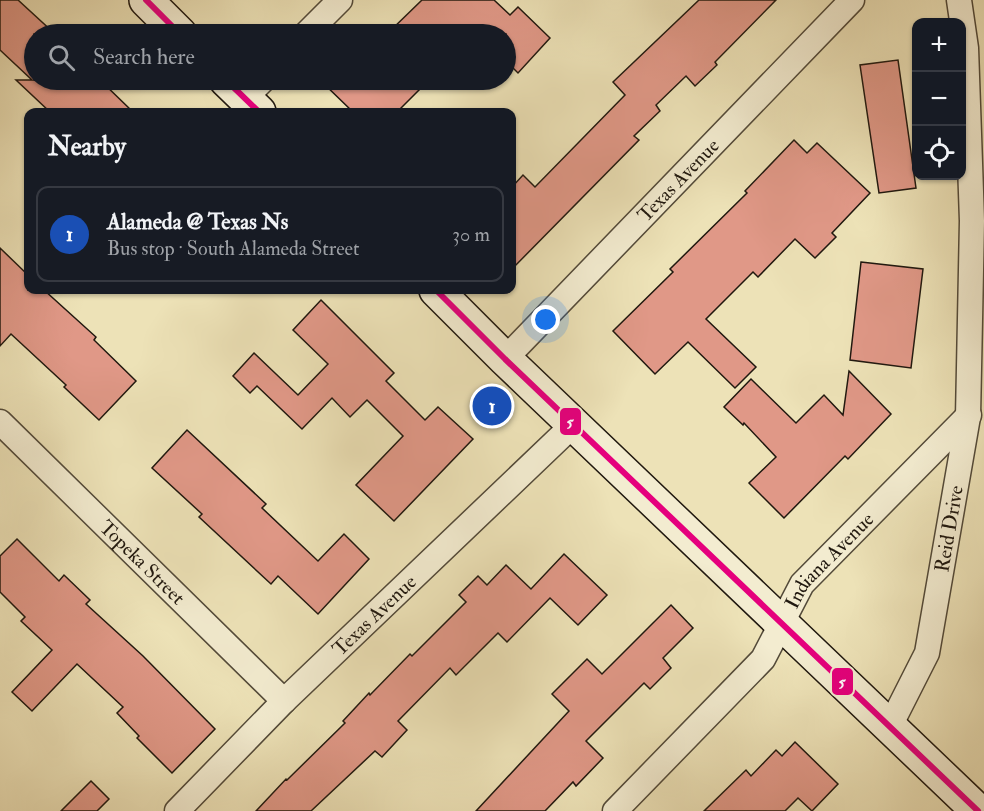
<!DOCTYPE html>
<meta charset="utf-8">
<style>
:root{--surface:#171b24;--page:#20242c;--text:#f1f3f6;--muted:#9ea1a6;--line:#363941;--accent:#c59692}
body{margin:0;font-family:"IM FELL Double Pica",serif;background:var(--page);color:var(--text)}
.controls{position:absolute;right:18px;top:18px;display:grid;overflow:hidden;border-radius:12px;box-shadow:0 2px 4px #0004}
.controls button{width:54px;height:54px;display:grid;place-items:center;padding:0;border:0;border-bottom:2px solid var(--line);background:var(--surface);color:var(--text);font:30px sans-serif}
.you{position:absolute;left:546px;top:320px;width:21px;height:21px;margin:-15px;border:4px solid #fff;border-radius:50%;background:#1a73e8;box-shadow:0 0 0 9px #1a73e833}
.badge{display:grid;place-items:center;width:39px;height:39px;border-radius:50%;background:var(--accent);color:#fff;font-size:20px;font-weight:700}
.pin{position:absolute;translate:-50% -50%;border:3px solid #fff;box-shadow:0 2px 6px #0006}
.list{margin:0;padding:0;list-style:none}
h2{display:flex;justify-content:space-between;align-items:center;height:78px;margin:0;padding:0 24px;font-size:26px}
h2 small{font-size:20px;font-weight:400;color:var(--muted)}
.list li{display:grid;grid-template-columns:39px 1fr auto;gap:18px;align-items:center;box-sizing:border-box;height:96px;margin:0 12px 12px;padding:0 12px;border:2px solid var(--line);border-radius:12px}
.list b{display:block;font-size:22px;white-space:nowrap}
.list p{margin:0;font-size:20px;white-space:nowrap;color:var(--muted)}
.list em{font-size:20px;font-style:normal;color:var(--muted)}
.icon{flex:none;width:33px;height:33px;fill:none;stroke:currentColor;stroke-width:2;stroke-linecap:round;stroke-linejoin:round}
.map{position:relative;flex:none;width:984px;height:811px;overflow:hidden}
.search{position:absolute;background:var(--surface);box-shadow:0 2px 4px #0004;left:24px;top:24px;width:492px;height:66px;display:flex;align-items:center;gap:15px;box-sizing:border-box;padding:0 21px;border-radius:33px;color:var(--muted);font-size:22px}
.panel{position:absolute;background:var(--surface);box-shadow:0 2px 4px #0004;left:24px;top:108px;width:492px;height:186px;border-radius:12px}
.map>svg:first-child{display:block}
</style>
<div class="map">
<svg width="984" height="811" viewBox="0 0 984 811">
<rect width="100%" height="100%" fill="#ede2b7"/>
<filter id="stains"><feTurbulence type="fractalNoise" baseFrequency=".00333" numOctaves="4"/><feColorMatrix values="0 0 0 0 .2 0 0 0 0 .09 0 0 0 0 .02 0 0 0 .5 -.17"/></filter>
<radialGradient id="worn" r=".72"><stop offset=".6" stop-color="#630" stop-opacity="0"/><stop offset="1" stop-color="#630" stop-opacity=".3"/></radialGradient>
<g fill="#e09887" stroke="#20180f" stroke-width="1.5">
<polygon points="0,0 18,0 55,34 34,34 34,80 100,80 133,112 50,112 16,80 32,80 0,50"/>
<polygon points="422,0 494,0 510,15 518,7 550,38 518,73 506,61 506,34 387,34"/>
<polygon points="699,0 776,0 715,62 717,65 695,86 686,76 656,105 660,111 634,136 639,140 512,269 512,187 523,175 535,187 625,95 613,82"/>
<polygon points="898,60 916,188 879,193 860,65"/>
<polygon points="320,80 429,80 397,112 353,112"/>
<polygon points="794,140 807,153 817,143 870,193 832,233 836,237 815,258 795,239 758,277 753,272 706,319 756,367 735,388 688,342 655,374 613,331 673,272 670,269 747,193 745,191"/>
<polygon points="0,248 28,275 28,290 44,290 96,337 94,340 136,381 99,420 64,387 66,385 11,334 0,346"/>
<polygon points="861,262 923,269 911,368 850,360"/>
<polygon points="321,300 394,373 386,381 425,420 438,407 473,439 394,521 356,485 403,436 367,400 350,417 332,398 302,429 257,386 250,393 233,376 254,353 298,395 328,364 293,330"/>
<polygon points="849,371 891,414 848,459 845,456 784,518 749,483 776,457 744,423 743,425 724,407 751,379 796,423 824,395 843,415"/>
<polygon points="187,430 266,504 262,508 318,561 344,534 369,559 318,614 278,576 271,584 199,517 202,514 152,468"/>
<polygon points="17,539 59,581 64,575 90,600 86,604 143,656 215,729 172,773 137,738 139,736 117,713 123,707 77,664 32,711 12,692 52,650 21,621 25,617 0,592 0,556"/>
<polygon points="564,554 607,595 578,625 550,598 507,642 498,633 456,675 450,668 398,721 407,730 382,757 375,751 311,811 256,811 286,779 287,780 345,723 343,721 369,693 370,695 410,654 412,656 466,602 459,595 478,576 487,585 506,565 531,589"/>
<polygon points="671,605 693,628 663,658 671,668 650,689 644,683 586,741 603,758 576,786 573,782 545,811 476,811 569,711 552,694 587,659 602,674"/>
<polygon points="795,742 838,784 812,811 798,798 785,811 704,811 746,770 751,776 776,750 782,756"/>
<polygon points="91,781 109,799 97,811 61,811"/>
</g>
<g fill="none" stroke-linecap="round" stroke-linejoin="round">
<g stroke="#534a39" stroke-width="27">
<g id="minor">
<polyline points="306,34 340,0"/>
<polyline points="245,98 263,80"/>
<path id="s1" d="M 505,359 L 852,0"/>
<path id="s2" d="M 0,422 L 284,701"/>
<path id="s3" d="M 890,726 L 927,653 L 968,417 L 972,221 L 966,48 L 959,0"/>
<path id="s4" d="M 177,811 L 284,701 L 574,424"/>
<path id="s5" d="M 615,811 L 763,659 L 802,584 L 969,415"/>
</g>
</g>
<g stroke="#20180f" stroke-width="36">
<g id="secondary">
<polyline points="146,0 180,34"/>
<polyline points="226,80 259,112"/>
<polyline points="436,290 505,359 978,811"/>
</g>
</g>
<use href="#minor" stroke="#f3ecd0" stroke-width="24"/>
<use href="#secondary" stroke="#f3ecd0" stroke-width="33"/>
<g stroke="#f3ecd0" stroke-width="10">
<g id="bus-1">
<polyline points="146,0 180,34"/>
<polyline points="226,80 259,112"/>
<polyline points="436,290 505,359 978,811"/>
</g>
</g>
<use href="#bus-1" stroke="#e5007d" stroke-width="6"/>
</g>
<g text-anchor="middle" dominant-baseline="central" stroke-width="6" stroke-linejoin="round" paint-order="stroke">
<g font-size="20" fill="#20180f" stroke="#f3ecd0">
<text stroke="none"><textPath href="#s1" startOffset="249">Texas Avenue</textPath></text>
<text stroke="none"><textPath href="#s3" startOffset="208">Reid Drive</textPath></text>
<text stroke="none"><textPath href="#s2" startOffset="200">Topeka Street</textPath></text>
<text stroke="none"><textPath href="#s5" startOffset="332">Indiana Avenue</textPath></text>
<text stroke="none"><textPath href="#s4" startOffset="278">Texas Avenue</textPath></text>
</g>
</g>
<g stroke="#f3ecd0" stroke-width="2">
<rect x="559" y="407" width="23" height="29" rx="6" fill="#e5007d"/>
<rect x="831" y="667" width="23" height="29" rx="6" fill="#e5007d"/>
</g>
<g font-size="16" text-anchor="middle" font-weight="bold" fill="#fff">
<text x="570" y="427">5</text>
<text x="842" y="687">5</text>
</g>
<rect width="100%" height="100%" filter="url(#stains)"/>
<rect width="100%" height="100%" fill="url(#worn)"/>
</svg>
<div class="controls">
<button>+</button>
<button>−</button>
<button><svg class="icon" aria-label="locate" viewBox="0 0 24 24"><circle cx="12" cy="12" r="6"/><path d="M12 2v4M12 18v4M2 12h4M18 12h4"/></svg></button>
</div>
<div class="you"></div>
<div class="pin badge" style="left:492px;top:406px;background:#1a4fb4">1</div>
<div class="search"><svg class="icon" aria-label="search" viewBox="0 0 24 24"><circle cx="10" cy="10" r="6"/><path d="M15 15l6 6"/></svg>Search here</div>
<section class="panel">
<h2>Nearby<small></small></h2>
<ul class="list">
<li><span class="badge" style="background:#1a4fb4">1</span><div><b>Alameda @ Texas Ns</b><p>Bus stop · South Alameda Street</p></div><em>30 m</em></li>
</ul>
</section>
</div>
